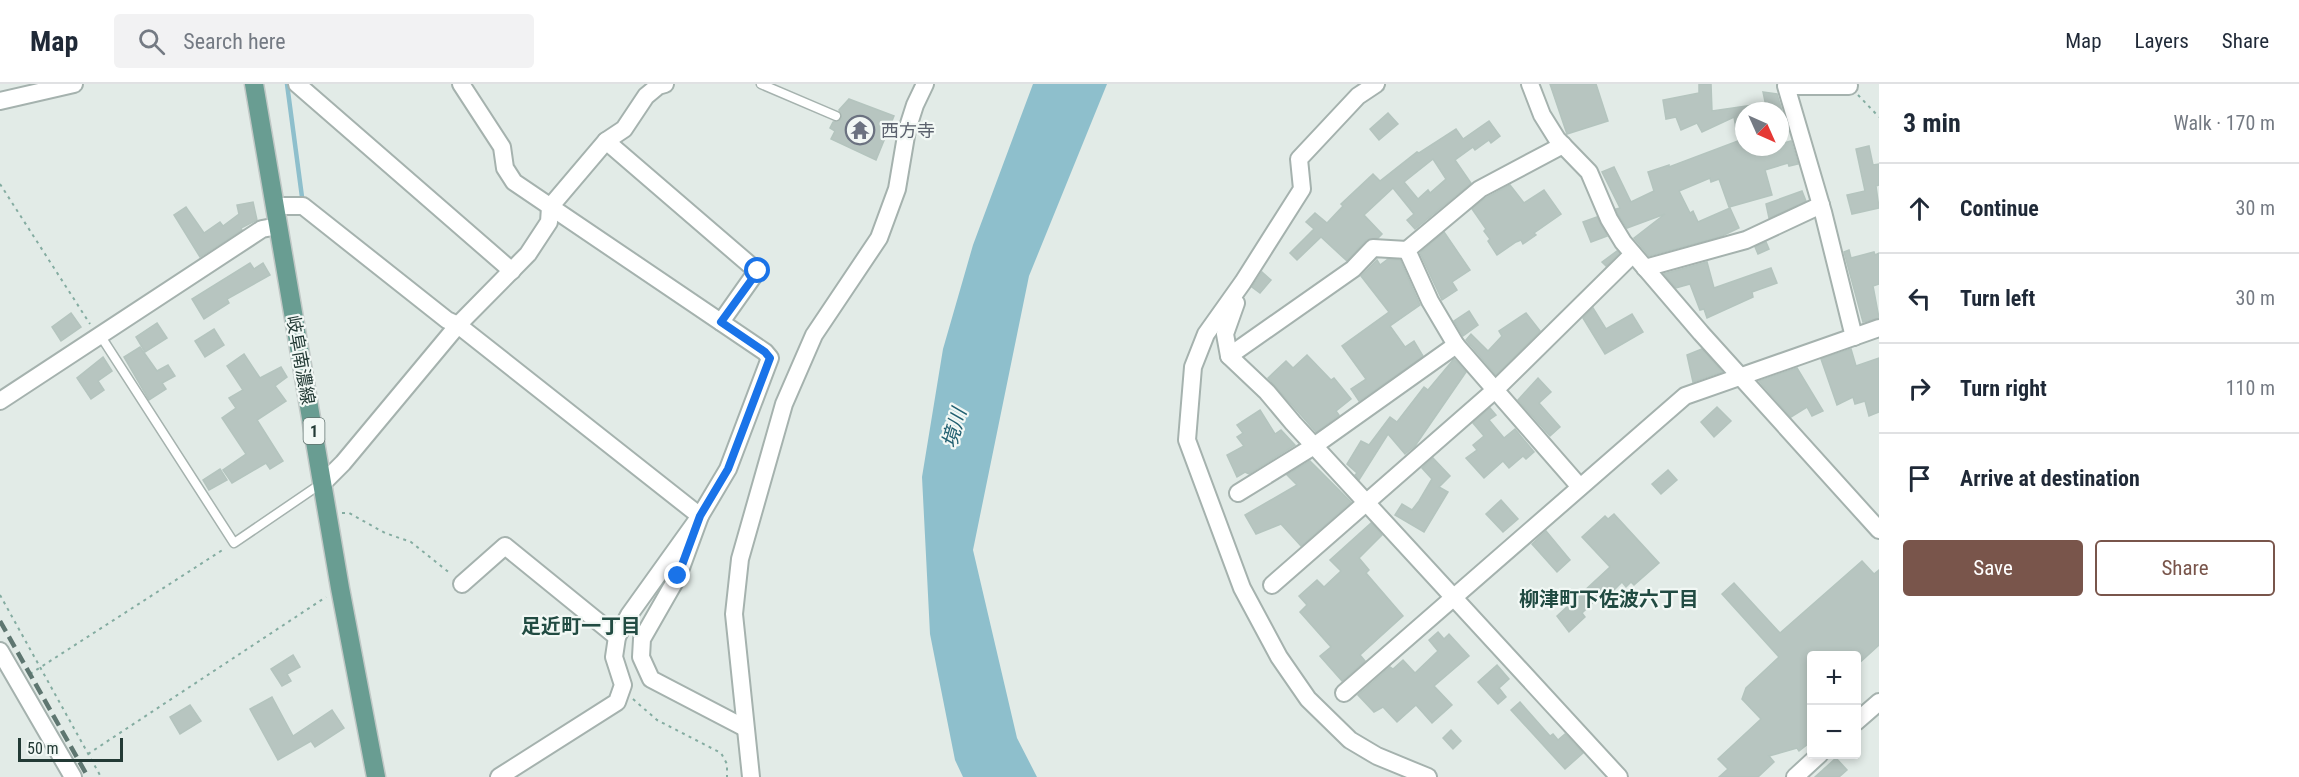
<!DOCTYPE html>
<meta charset="utf-8">
<style>
:root{--surface:#fff;--page:#f2f2f3;--text:#1f2937;--muted:#747a83;--line:#e0e1e3;--accent:#79554b}
body{margin:0;font-family:"Roboto Condensed","Noto Sans JP",sans-serif;background:var(--page);color:var(--text)}
.controls{position:absolute;right:18px;bottom:18px;display:grid;overflow:hidden;border-radius:6px;box-shadow:0 3px 9px #0003}
.controls button{width:54px;height:54px;display:grid;place-items:center;padding:0;border:0;border-bottom:2px solid var(--line);background:var(--surface);color:var(--text);font:30px sans-serif}
.compass{position:absolute;left:1735px;top:18px;width:54px;height:54px;border-radius:50%;background:var(--surface);box-shadow:0 3px 9px #0003;rotate:135deg}
.scale{position:absolute;left:18px;bottom:15px;width:105px;box-sizing:border-box;padding-left:6px;border:3px solid #233a35;border-top:0;font-size:16px;line-height:21px;white-space:nowrap;color:#233a35;-webkit-text-stroke:4px #f2f8f5;paint-order:stroke}
.stop{position:absolute;width:18px;height:18px;margin:-14px;border:4px solid #1a73e8;border-radius:50%;background:#fff}
.stop.end{background:#1a73e8;border-color:#fff;box-shadow:0 2px 6px #0008}
.list{margin:0;padding:0;list-style:none}
h2{display:flex;justify-content:space-between;align-items:center;height:78px;margin:0;padding:0 24px;font-size:26px}
h2 small{font-size:20px;font-weight:400;color:var(--muted)}
.list li{display:grid;grid-template-columns:39px 1fr auto;gap:18px;align-items:center;box-sizing:border-box;height:90px;padding:0 24px;border-top:2px solid var(--line)}
.list b{display:block;font-size:22px;white-space:nowrap}
.list em{font-size:20px;font-style:normal;color:var(--muted)}
.actions{display:flex;gap:12px;padding:18px 24px}
.actions a{flex:1;padding:14px 0;border:2px solid var(--accent);border-radius:6px;text-align:center;font-size:21px;color:var(--accent)}
.actions .main{background:var(--accent);color:#fff}
.icon{flex:none;width:33px;height:33px;fill:none;stroke:currentColor;stroke-width:2;stroke-linecap:round;stroke-linejoin:round}
.map{position:relative;flex:none;width:1879px;height:693px;overflow:hidden}
header{display:flex;align-items:center;gap:36px;box-sizing:border-box;height:84px;padding:0 30px;background:var(--surface);border-bottom:2px solid var(--line)}
header strong{font-size:28px}
nav{display:flex;gap:33px;margin-inline-start:auto;font-size:21px}
.search{width:420px;height:54px;background:var(--page);display:flex;align-items:center;gap:15px;box-sizing:border-box;padding:0 21px;border-radius:6px;color:var(--muted);font-size:22px}
main{display:flex}
aside{flex:1;background:var(--surface)}
.map>svg:first-child{display:block}
</style>
<header>
<strong>Map</strong>
<div class="search"><svg class="icon" aria-label="search" viewBox="0 0 24 24"><circle cx="10" cy="10" r="6"/><path d="M15 15l6 6"/></svg>Search here</div>
<nav><a>Map</a><a>Layers</a><a>Share</a></nav>
</header>
<main>
<div class="map">
<svg width="1879" height="693" viewBox="0 0 1879 693">
<rect width="100%" height="100%" fill="#e2ebe7"/>
<polygon fill="#8ebfcc" points="1033,0 1107,0 1029,192 973,466 1017,654 1037,693 963,693 955,676 930,550 922,393 943,265 973,161"/>
<g fill="none" stroke-linecap="round" stroke-linejoin="round">
<polyline stroke="#8ebfcc" stroke-width="4.5" points="287,0 302,113"/>
</g>
<g fill="#b7c5c0" stroke="#b4c4be" stroke-width="1.5" fill-rule="evenodd">
<polygon points="1550,0 1596,0 1608,37 1567,50"/>
<polygon points="1699,0 1711,0 1712,27 1753,21 1754,23 1744,27 1744,63 1780,63 1780,60 1791,57 1798,80 1789,82 1788,79 1765,86 1772,111 1729,123 1719,95 1711,98 1710,94 1679,107 1690,129 1693,127 1698,138 1730,124 1739,144 1722,152 1649,172 1634,154 1665,130 1627,144 1618,130 1616,125 1620,124 1602,88 1614,83 1631,118 1654,107 1648,88 1669,81 1669,83 1738,57 1734,33 1702,48 1697,39 1681,46 1676,33 1666,35 1663,16 1699,9"/>
<polygon points="1763,8 1777,10 1782,27 1767,27"/>
<polygon points="849,15 894,32 876,76 831,55 835,47 830,44 833,38 842,35 839,26"/>
<polygon points="1388,29 1398,40 1379,56 1370,45"/>
<path d="M 1489,37 L 1500,52 L 1491,59 L 1489,56 L 1475,66 L 1473,63 L 1455,76 L 1471,99 L 1415,145 L 1407,136 L 1414,130 L 1393,104 L 1364,131 L 1382,150 L 1378,154 L 1366,156 L 1347,177 L 1321,153 L 1297,176 L 1290,169 L 1314,145 L 1306,138 L 1315,129 L 1327,139 L 1343,122 L 1341,120 L 1373,90 L 1380,97 L 1417,68 L 1419,69 L 1456,45 L 1463,55 ZM 1433,75 L 1446,95 L 1430,109 L 1428,106 L 1418,115 L 1404,98 Z"/>
<polygon points="1869,62 1873,81 1879,80 1879,101 1876,102 1879,124 1852,130 1847,111 1865,107 1856,65"/>
<polygon points="1510,101 1524,119 1544,106 1561,130 1534,149 1536,151 1523,160 1521,156 1516,158 1497,171 1488,157 1490,155 1484,147 1486,145 1472,125 1486,114"/>
<polygon points="1802,107 1806,117 1769,134 1766,120"/>
<polygon points="253,118 257,136 241,144 242,146 200,173 174,131 186,123 204,149 220,138 223,142 239,130 237,121"/>
<polygon points="1597,133 1607,152 1591,158 1583,138"/>
<polygon points="1444,148 1470,186 1452,198 1457,206 1442,216 1420,169"/>
<polygon points="1766,158 1769,165 1758,170 1755,163"/>
<polygon points="1849,166 1851,174 1874,168 1875,171 1879,169 1879,200 1873,202 1879,234 1863,238 1844,168"/>
<polygon points="1617,167 1619,169 1606,182 1602,178"/>
<polygon points="1388,175 1400,176 1420,221 1390,242 1405,263 1414,257 1423,272 1359,317 1351,305 1366,295 1342,262 1389,228 1361,192 1377,176 1380,181"/>
<polygon points="1707,178 1714,204 1771,184 1777,199 1752,208 1753,213 1707,234 1704,225 1700,226 1690,200 1676,204 1664,190"/>
<polygon points="250,179 254,185 263,179 270,191 227,215 229,219 204,235 192,215"/>
<polygon points="1262,188 1271,196 1260,209 1252,203"/>
<polygon points="1593,224 1606,245 1632,230 1643,248 1605,270 1583,234"/>
<polygon points="1469,227 1478,241 1463,252 1454,237"/>
<polygon points="71,229 81,243 61,257 52,243"/>
<polygon points="1526,229 1540,247 1496,291 1466,256 1471,250 1488,267 1502,252 1499,247"/>
<polygon points="157,239 167,254 145,268 136,253"/>
<polygon points="214,245 224,261 205,273 195,257"/>
<polygon points="140,263 157,287 168,281 175,292 162,299 166,305 149,316 124,273"/>
<polygon points="1702,265 1722,288 1693,298 1687,271"/>
<polygon points="1851,265 1856,282 1879,274 1879,328 1869,332 1865,317 1855,320 1853,313 1837,321 1821,275"/>
<polygon points="244,270 260,294 281,283 287,293 275,302 286,317 257,336 283,377 270,385 266,379 232,399 223,386 246,370 222,334 236,324 229,314 243,306 227,282"/>
<polygon points="1307,271 1331,296 1334,294 1351,315 1336,327 1339,331 1316,348 1268,294 1286,277 1293,284"/>
<polygon points="103,273 112,287 98,297 104,306 91,315 77,294"/>
<polygon points="1454,275 1466,288 1415,362 1405,370 1388,350 1359,396 1355,391 1357,389 1347,380 1361,357 1369,361 1390,333 1397,338 1424,303 1428,306"/>
<polygon points="1797,284 1823,327 1812,332 1807,323 1791,333 1759,297"/>
<polygon points="1538,294 1551,308 1539,319 1560,343 1550,352 1518,316"/>
<polygon points="1717,323 1731,337 1714,353 1701,338"/>
<polygon points="1490,324 1496,331 1489,336 1504,354 1515,345 1534,368 1526,375 1523,372 1509,384 1503,377 1484,394 1466,374 1477,366 1473,361 1484,352 1473,339"/>
<polygon points="1260,326 1275,350 1281,346 1295,361 1249,390 1245,388 1237,393 1227,371 1244,362 1237,353 1243,349 1237,341"/>
<polygon points="1433,374 1450,392 1439,403 1448,408 1424,448 1395,431 1402,420 1412,426 1419,417 1432,395 1422,384"/>
<polygon points="1310,377 1351,418 1301,462 1281,440 1256,450 1245,431 1297,401 1287,391"/>
<polygon points="220,385 227,396 209,406 203,396"/>
<polygon points="1668,386 1677,396 1661,410 1652,400"/>
<polygon points="1501,416 1518,435 1503,448 1486,430"/>
<polygon points="1614,430 1659,479 1634,501 1631,498 1626,503 1622,498 1609,511 1605,507 1582,529 1585,533 1569,548 1557,532 1610,483 1582,453 1605,432 1608,435"/>
<polygon points="1371,439 1382,451 1359,474 1369,486 1366,489 1403,532 1360,571 1365,577 1342,597 1320,572 1331,563 1300,528 1307,521 1299,512 1317,496 1324,503 1341,487 1330,476"/>
<polygon points="1546,447 1570,476 1557,488 1532,460"/>
<polygon points="1862,477 1874,490 1879,486 1879,561 1857,581 1857,572 1812,572 1812,657 1799,667 1797,664 1769,672 1774,678 1758,693 1719,693 1728,685 1718,675 1761,635 1742,615 1746,604 1779,573 1722,510 1734,499 1780,549"/>
<polygon points="1438,548 1444,555 1449,550 1469,572 1434,602 1452,621 1432,639 1416,621 1397,638 1383,623 1374,628 1358,611 1390,583 1393,585 1403,576 1415,589 1438,567 1429,556"/>
<polygon points="293,571 300,583 287,590 291,597 282,602 271,585"/>
<polygon points="1497,581 1509,595 1499,604 1506,613 1498,620 1478,598"/>
<polygon points="272,613 293,652 332,626 344,644 315,663 311,657 278,676 250,625"/>
<polygon points="1520,618 1550,652 1553,650 1558,656 1565,650 1583,669 1565,685 1511,626"/>
<polygon points="190,621 201,637 180,650 170,633"/>
<polygon points="1451,646 1461,657 1453,665 1443,654"/>
<polygon points="1836,674 1847,686 1839,693 1815,693"/>
</g>
<g fill="none" stroke-linecap="round" stroke-linejoin="round">
<g stroke="#a5b2ae" stroke-width="11">
<g id="lane">
<polyline points="761,0 836,32"/>
<polyline points="100,251 234,459 322,399"/>
</g>
</g>
<g stroke="#a5b2ae" stroke-width="20">
<g id="street">
<polyline points="297,0 512,187"/>
<polyline points="461,0 502,63 505,84 514,98 765,268 770,274 728,385 700,432 629,531 617,553 614,573 623,601 617,618 499,693"/>
<polyline points="1376,0 1358,12 1299,75 1302,105 1243,198 1206,250 1193,283 1187,356 1242,504 1279,573 1308,615 1350,656 1377,672 1428,693"/>
<polyline points="1530,0 1542,31 1557,55 1589,88 1609,135 1623,158 1701,249 1879,446"/>
<polyline points="1849,2 1786,2 1823,128 1854,253"/>
<polyline points="0,17 74,0"/>
<polyline points="606,57 757,187 721,238"/>
<polyline points="1563,61 1480,105 1407,166 1430,217 1456,261 1580,403"/>
<polyline points="275,122 303,122 447,236 458,241 700,432 678,492 642,555 641,573 651,595 745,644"/>
<polyline points="1645,184 1746,156 1821,121"/>
<polyline points="1236,219 1225,250 1229,272 1267,308 1293,339 1619,693"/>
<polyline points="1229,272 1353,185 1373,164 1407,166"/>
<polyline points="0,317 262,145 278,142"/>
<polyline points="323,399 343,379 458,241 528,170 549,138 550,123 606,57 624,45 646,12 658,2 665,0"/>
<polyline points="1238,409 1314,362 1456,261"/>
<polyline points="462,500 505,462 617,553"/>
<polyline points="1272,501 1495,306 1633,170"/>
<polyline points="0,567 73,693"/>
<polyline points="1344,609 1685,312 1879,244"/>
<polyline points="1856,638 1879,618"/>
<polyline points="751,693 734,530 740,475 784,320 814,251 879,154 897,105 907,46 915,21 925,0"/>
<polyline points="1795,693 1820,670"/>
</g>
</g>
<g stroke="#c1c8c6" stroke-width="21">
<polyline id="primary" points="254,0 340,504 376,693"/>
</g>
<g stroke="#84aca1" stroke-width="2" stroke-dasharray="3 4.5" stroke-linecap="butt">
<polyline points="1858,11 1879,33"/>
<polyline points="0,100 90,240"/>
<polyline points="342,429 349,429 385,449 411,458 451,490"/>
<polyline points="0,511 101,693"/>
<polyline points="30,590 224,465"/>
<polyline points="633,615 657,636 721,669 727,680 727,693"/>
<polyline points="88,670 326,513"/>
</g>
<use href="#lane" stroke="#fff" stroke-width="8"/>
<use href="#street" stroke="#fff" stroke-width="16"/>
<use href="#primary" stroke="#699d92" stroke-width="18"/>
<polyline stroke="#5e7670" stroke-width="4.5" stroke-dasharray="12 6" stroke-linecap="butt" points="0,537 88,693"/>
</g>
<g fill="none" stroke-linecap="round" stroke-linejoin="round">
<polyline stroke="#1a73e8" stroke-width="8" points="678,492 700,432 728,385 770,274 765,268 721,238 758,187"/>
</g>
<defs>
<g id="temple-ring" transform="scale(1.5)"><circle r="9.5" fill="#f2f8f5" stroke="#6b7280" stroke-width="1.5"/><path d="M0-6L5-2H3V0L6.5 2.5H4V6H1.5V3h-3V6H-4V2.5H-6.5L-3 0V-2H-5Z" fill="#6b7280"/></g>
</defs>
<g fill-rule="evenodd">
<use href="#temple-ring" x="860" y="46"/>
</g>
<g text-anchor="middle" dominant-baseline="central" stroke-width="4.5" stroke-linejoin="round" paint-order="stroke">
<rect fill="#f2f8f5" stroke="#61736f" stroke-width="1.5" x="303.5" y="334" width="21" height="26" rx="4.5"/>
<g font-size="16" font-weight="bold" fill="#233a35">
<text x="314" y="347">1</text>
</g>
<g font-size="18" fill="#5b616d" stroke="#f2f8f5" text-anchor="start">
<text x="881" y="46">西方寺</text>
</g>
<g font-size="18" fill="#233a35" stroke="#f2f8f5">
<text transform="translate(301 276) rotate(80)">岐阜南濃線</text>
</g>
<g font-size="20" font-style="italic" fill="#226071" stroke="#f2f8f5">
<text transform="translate(954 344) rotate(-74)">境川</text>
</g>
<g font-size="20" font-weight="bold" fill="#214b42" stroke="#f2f8f5">
<text x="1609" y="515">柳津町下佐波六丁目</text>
<text x="581" y="542">足近町一丁目</text>
</g>
</g>
</svg>
<div class="controls">
<button>+</button>
<button>−</button>
</div>
<svg class="compass" viewBox="-18 -18 36 36"><path d="M0-13l5 13h-10z" fill="#e53935"/><path d="M0 13l5-13h-10z" fill="#747a83"/></svg>
<div class="scale">50 m</div>
<div class="stop" style="left:758px;top:187px"></div>
<div class="stop end" style="left:678px;top:492px"></div>
</div>
<aside>
<h2>3 min<small>Walk · 170 m</small></h2>
<ul class="list">
<li><svg class="icon" aria-label="ahead" viewBox="0 0 24 24"><path d="M12 20V5M6 11l6-6 6 6"/></svg><div><b>Continue</b></div><em>30 m</em></li>
<li><svg class="icon" aria-label="left" viewBox="0 0 24 24"><path d="M17 20v-9H6M10 6l-5 5 5 5"/></svg><div><b>Turn left</b></div><em>30 m</em></li>
<li><svg class="icon" aria-label="right" viewBox="0 0 24 24"><path d="M7 20v-9h11M14 6l5 5-5 5"/></svg><div><b>Turn right</b></div><em>110 m</em></li>
<li><svg class="icon" aria-label="arrive" viewBox="0 0 24 24"><path d="M6 21V4h12l-3 4 3 4H6"/></svg><div><b>Arrive at destination</b></div></li>
</ul>
<div class="actions"><a class="main">Save</a><a>Share</a></div>
</aside>
</main>
